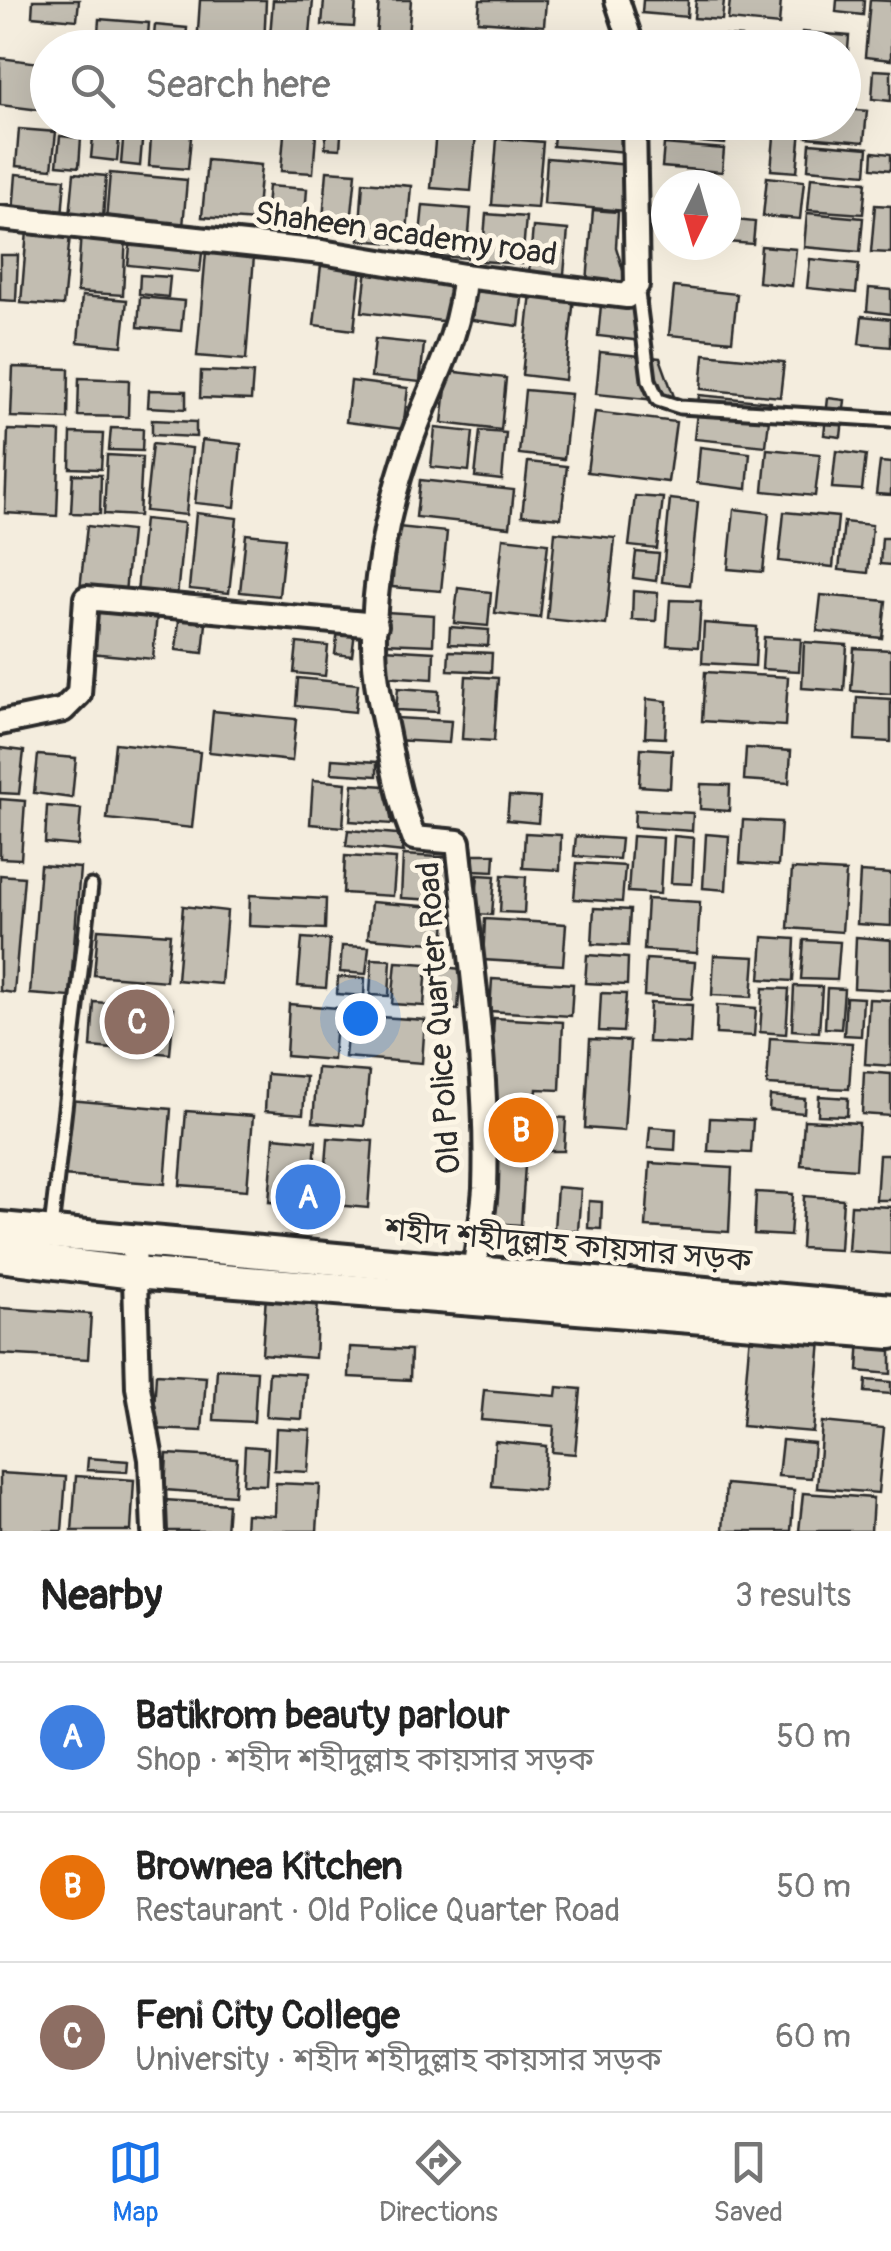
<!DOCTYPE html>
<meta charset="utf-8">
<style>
:root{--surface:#fff;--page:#f6f6f6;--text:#222;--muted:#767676;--line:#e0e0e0;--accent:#1a73e8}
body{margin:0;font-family:Pangolin,"Noto Sans Bengali",sans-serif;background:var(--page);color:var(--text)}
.compass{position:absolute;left:651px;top:170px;width:90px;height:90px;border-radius:50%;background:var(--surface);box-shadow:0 10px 40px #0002;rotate:185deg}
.you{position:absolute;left:360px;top:1018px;width:35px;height:35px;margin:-25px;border:8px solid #fff;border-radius:50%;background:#1a73e8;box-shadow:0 0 0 15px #1a73e833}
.badge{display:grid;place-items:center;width:65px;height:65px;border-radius:50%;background:var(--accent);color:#fff;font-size:32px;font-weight:700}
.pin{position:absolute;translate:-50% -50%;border:5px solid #fff;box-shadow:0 2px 10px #0006}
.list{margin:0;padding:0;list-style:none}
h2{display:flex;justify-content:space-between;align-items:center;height:130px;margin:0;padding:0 40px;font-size:42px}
h2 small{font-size:32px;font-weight:400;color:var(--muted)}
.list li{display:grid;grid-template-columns:65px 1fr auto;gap:30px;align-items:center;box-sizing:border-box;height:150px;padding:0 40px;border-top:2px solid var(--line)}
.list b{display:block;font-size:38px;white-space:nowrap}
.list p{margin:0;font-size:32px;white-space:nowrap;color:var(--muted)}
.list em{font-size:32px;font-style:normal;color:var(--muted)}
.icon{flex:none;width:55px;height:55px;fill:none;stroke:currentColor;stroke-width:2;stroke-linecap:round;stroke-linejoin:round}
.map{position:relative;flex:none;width:891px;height:1531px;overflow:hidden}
.search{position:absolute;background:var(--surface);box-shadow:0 10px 40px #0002;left:30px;right:30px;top:30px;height:110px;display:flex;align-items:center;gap:25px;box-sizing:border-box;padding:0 35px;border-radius:55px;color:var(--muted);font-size:38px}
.sheet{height:580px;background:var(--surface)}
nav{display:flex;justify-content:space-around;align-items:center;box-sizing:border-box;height:140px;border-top:2px solid var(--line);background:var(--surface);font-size:28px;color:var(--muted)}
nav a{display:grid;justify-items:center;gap:5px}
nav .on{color:var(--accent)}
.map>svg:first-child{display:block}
</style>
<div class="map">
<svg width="891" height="1531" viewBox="0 0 891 1531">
<rect width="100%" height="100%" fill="#f4edde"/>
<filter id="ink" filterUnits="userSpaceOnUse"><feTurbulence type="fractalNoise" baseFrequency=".01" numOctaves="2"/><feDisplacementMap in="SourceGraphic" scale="20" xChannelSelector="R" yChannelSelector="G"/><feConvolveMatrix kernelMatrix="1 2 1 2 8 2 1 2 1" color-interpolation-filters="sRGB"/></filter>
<g filter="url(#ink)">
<g fill="#c2bdb1" stroke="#2b2b2b" stroke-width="2.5">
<polygon points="33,0 79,0 77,20 32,16"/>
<polygon points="200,0 266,0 264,48 197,46"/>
<polygon points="273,0 313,0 309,48 269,48"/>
<polygon points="324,0 356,0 354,27 322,25"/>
<polygon points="379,0 411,0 407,48 375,48"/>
<polygon points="480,0 546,0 544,26 478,21"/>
<polygon points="643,0 688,0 687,17 642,13"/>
<polygon points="696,0 724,0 722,20 694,18"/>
<polygon points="730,0 781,0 779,25 728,20"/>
<polygon points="837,0 864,0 863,15 836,12"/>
<polygon points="870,0 891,1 891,60 865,57"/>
<polygon points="99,19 149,23 147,48 97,48"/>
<polygon points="155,25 187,28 185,48 153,48"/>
<polygon points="440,31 492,32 492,48 440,48"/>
<polygon points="802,32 849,36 847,63 844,63 844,48 800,48"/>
<polygon points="664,35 700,38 699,48 663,48"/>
<polygon points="709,35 741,37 740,48 708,48"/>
<polygon points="0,58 48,64 48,111 0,105"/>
<polygon points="874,70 891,71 891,101 872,99"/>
<polygon points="844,109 867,111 864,142 807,137 808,122 844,122"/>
<polygon points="285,122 317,122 313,173 281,171"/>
<polygon points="327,122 342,122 340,149 325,148"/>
<polygon points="555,122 630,122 627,152 553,146"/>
<polygon points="664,122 727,122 725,144 662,139"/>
<polygon points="152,124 192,127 188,169 149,166"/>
<polygon points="94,126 120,129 117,161 91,158"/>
<polygon points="775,126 801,129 797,172 771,170"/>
<polygon points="19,129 56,132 52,169 16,166"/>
<polygon points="124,129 143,130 140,166 121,164"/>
<polygon points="436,130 476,134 471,191 431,188"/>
<polygon points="60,136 81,138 79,167 57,165"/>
<polygon points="497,138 543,142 537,208 492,205"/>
<polygon points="810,143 868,148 866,174 808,169"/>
<polygon points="664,144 724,149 722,172 662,167"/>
<polygon points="873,152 891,154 891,170 872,168"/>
<polygon points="547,158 630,165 626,211 544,204"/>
<polygon points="207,160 261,165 256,221 202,217"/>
<polygon points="327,171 356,173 350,234 322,232"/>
<polygon points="74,173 106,176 103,219 70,216"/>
<polygon points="110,173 187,180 183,227 106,221"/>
<polygon points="16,174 65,179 62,217 13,213"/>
<polygon points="767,177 804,181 800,219 763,216"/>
<polygon points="811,177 866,182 863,214 808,210"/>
<polygon points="363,182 411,186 406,244 359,240"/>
<polygon points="268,186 307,189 303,242 263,239"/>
<polygon points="423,205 471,209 467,258 418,255"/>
<polygon points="875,205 891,206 891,253 871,252"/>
<polygon points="593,210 618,212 616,247 628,287 587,283"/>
<polygon points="807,213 863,218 860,252 804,247"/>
<polygon points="486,214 526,217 522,264 482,261"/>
<polygon points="726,219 755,222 753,244 726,242"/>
<polygon points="533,227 568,230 564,274 529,272"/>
<polygon points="27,231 70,235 63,306 21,303"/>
<polygon points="81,231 126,234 123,295 77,292"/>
<polygon points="131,238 203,243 200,272 128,265"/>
<polygon points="761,246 796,249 792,286 758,282"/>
<polygon points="206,252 254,256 246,360 197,356"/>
<polygon points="0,255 18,255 16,301 0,300"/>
<polygon points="810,259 859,264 856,293 807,288"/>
<polygon points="321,265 361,269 354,330 314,325"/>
<polygon points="367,268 456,278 451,322 362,312"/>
<polygon points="140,275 170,277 168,297 139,294"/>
<polygon points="476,284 523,289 519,326 472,320"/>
<polygon points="674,287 737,294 732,341 669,335"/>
<polygon points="869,288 891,290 891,314 867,311"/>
<polygon points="531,293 574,298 565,380 522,375"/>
<polygon points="602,295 648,300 643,341 598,336"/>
<polygon points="82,296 127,300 122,346 78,342"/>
<polygon points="140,297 184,301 181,331 138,327"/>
<polygon points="862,316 891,319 891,347 859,344"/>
<polygon points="375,339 424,344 420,382 371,377"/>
<polygon points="600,352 660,358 676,402 596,394"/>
<polygon points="704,354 784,362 780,397 701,389"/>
<polygon points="13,367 69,369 68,419 11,417"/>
<polygon points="201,371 253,373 251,400 200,398"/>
<polygon points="448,371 506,378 501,430 442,423"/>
<polygon points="79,378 129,380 128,417 78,416"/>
<polygon points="351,381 408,388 403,429 346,422"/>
<polygon points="149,390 186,391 186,409 148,407"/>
<polygon points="525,390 571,394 564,459 519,454"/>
<polygon points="699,395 771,402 766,446 694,439"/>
<polygon points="828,398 845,400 841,437 824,435"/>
<polygon points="595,412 676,422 668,482 587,472"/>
<polygon points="152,420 196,422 196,437 152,435"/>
<polygon points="111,428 143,429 142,451 109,450"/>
<polygon points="435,428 473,432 469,471 431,467"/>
<polygon points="8,430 60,432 57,516 5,513"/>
<polygon points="480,431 506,433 502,480 475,477"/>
<polygon points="71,433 103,434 101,469 70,468"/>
<polygon points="202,440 241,444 235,507 195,503"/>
<polygon points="152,444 192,448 186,515 145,511"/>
<polygon points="700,447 750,453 747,489 697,483"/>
<polygon points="767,449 820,454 815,496 763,491"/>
<polygon points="836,451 866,455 862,490 832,488"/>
<polygon points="107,455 142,457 139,516 104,514"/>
<polygon points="528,462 567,466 561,518 522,515"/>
<polygon points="880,462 891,463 891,495 876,494"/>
<polygon points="73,474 101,475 100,514 71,513"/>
<polygon points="420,480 514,490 510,527 416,517"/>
<polygon points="635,496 663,498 657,549 629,546"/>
<polygon points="670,499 698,502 690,585 662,582"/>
<polygon points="734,509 769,513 763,572 728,569"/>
<polygon points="784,512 838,517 833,567 779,561"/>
<polygon points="196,513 237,518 229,593 189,589"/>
<polygon points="144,519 184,523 177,597 137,593"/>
<polygon points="844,522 872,525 868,573 839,570"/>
<polygon points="87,526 131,531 125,593 80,589"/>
<polygon points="398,527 447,532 441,591 392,587"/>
<polygon points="555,532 615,538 606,625 547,619"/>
<polygon points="246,534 285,538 279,596 240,592"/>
<polygon points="503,538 548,543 540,618 495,613"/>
<polygon points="882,538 891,538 891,565 880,564"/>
<polygon points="636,552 659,554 656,581 633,578"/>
<polygon points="458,588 491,592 488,626 454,623"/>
<polygon points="633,591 658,593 656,621 632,620"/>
<polygon points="821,595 886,601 882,638 817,631"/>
<polygon points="670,600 701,601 698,647 667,645"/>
<polygon points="94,607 157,614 153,659 90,653"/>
<polygon points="180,610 207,613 203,653 176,650"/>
<polygon points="386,612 434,615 433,645 384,643"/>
<polygon points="704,623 757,627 755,666 702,663"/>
<polygon points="450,627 489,630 488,646 449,644"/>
<polygon points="338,630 355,631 352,656 335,654"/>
<polygon points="764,637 801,639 799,671 762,669"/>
<polygon points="804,642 847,645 844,691 802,688"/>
<polygon points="297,643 328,646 325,676 294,673"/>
<polygon points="854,648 891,650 891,694 851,691"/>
<polygon points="384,649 434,652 433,679 382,676"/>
<polygon points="449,651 492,653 491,672 448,670"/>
<polygon points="705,672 788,677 785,726 702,721"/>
<polygon points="466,676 498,678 494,741 462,739"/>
<polygon points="298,678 358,684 355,712 296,706"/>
<polygon points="398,688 439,691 438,712 396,710"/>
<polygon points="857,697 891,699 891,742 855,740"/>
<polygon points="647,699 667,701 665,738 645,737"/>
<polygon points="213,711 296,719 292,761 209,752"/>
<polygon points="396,718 451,721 449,743 394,740"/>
<polygon points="115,743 200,752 192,828 107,819"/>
<polygon points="0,748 24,751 19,794 0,793"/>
<polygon points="641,748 672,750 670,788 639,786"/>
<polygon points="746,748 791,751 789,783 744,780"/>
<polygon points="38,755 76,758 72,798 34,793"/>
<polygon points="332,759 377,762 377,776 331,773"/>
<polygon points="313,780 346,783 343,827 310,824"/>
<polygon points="353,784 386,786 392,824 350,821"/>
<polygon points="701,784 730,785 729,811 700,809"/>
<polygon points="509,796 540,798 538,823 507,820"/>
<polygon points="0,799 25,801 21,859 0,858"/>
<polygon points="47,806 81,809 78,846 45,843"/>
<polygon points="635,810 693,813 692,831 634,827"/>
<polygon points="743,820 781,822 778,866 740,863"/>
<polygon points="348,830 397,834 404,852 346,846"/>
<polygon points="525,833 561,835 560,870 523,868"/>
<polygon points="706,834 729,836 726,890 703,888"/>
<polygon points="576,836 621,839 619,859 574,856"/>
<polygon points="632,836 663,838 660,894 628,892"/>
<polygon points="674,836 694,838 692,884 671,883"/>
<polygon points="474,854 495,854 494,871 473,870"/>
<polygon points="403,855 456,858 453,901 401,898"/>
<polygon points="345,856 396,859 393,896 343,893"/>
<polygon points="577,863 625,866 622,902 574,899"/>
<polygon points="40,865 80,868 70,997 30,994"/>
<polygon points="792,869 846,872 842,932 788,928"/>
<polygon points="860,872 891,874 891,926 857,924"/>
<polygon points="0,875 24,877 14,993 0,991"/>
<polygon points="478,875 495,876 492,915 475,914"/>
<polygon points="502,875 526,877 524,913 500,912"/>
<polygon points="250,895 326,899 325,929 249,926"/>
<polygon points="647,899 700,902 697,953 644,950"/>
<polygon points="371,902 447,908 444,944 368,938"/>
<polygon points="183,906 227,911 221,984 177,980"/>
<polygon points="594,908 630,910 628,946 592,944"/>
<polygon points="485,919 566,924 563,965 483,960"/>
<polygon points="98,929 170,934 166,981 94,975"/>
<polygon points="763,937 795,939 793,981 760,979"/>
<polygon points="856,937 891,940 891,990 854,988"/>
<polygon points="302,938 330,940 326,988 298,986"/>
<polygon points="804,940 840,942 837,980 801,979"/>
<polygon points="342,946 369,947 366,974 340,972"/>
<polygon points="587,955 628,958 627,985 585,983"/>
<polygon points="714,955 755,957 752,997 712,995"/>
<polygon points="372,959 391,960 389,996 370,995"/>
<polygon points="646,959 695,962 692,999 644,996"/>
<polygon points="396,962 427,964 424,1006 392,1004"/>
<polygon points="436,966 461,969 458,1010 432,1008"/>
<polygon points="338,977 365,978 364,996 337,994"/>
<polygon points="492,979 573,984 571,1016 490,1011"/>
<polygon points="794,986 822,987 819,1032 792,1030"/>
<polygon points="763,988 789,989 786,1034 760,1032"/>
<polygon points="827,988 844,989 841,1029 825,1028"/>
<polygon points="601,993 626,994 623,1032 599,1031"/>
<polygon points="846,997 863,998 861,1036 844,1035"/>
<polygon points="869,999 891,1000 891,1066 865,1064"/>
<polygon points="94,1002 174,1008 170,1054 91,1047"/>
<polygon points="650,1003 692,1005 690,1044 648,1042"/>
<polygon points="289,1004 337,1008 333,1060 286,1056"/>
<polygon points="717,1005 756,1008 754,1036 716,1034"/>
<polygon points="349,1015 425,1020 422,1063 345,1057"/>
<polygon points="494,1018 563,1022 560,1090 537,1089 535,1114 489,1111"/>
<polygon points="770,1038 852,1043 849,1089 767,1085"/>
<polygon points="590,1039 630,1041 624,1131 585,1128"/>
<polygon points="317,1068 369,1072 364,1126 313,1122"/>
<polygon points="864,1072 891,1074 891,1116 862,1114"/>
<polygon points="267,1074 306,1077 303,1114 265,1111"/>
<polygon points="770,1096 805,1099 804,1113 769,1110"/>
<polygon points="819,1096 848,1098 847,1116 818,1115"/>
<polygon points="69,1100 171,1109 165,1184 63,1176"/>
<polygon points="186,1111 253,1116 247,1190 180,1185"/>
<polygon points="549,1117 566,1118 564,1151 547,1151"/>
<polygon points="710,1118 753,1120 751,1153 708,1151"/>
<polygon points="497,1119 534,1121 532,1141 495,1139"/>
<polygon points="804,1120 859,1123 856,1169 801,1165"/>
<polygon points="650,1127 676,1129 675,1150 648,1148"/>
<polygon points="274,1137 316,1141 311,1205 269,1202"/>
<polygon points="328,1138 373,1141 368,1208 323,1204"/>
<polygon points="496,1149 526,1150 521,1225 491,1223"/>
<polygon points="879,1155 891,1155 891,1200 876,1200"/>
<polygon points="650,1163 732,1168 729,1232 646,1227"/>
<polygon points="557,1187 581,1189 578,1231 554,1229"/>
<polygon points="756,1192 793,1194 790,1236 754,1234"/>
<polygon points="804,1196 843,1199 840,1250 801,1248"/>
<polygon points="589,1201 602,1202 601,1229 588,1228"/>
<polygon points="851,1205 891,1207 891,1254 848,1251"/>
<polygon points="266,1295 318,1298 315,1358 262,1354"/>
<polygon points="0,1308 91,1314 88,1359 0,1354"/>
<polygon points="750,1333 821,1340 813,1432 742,1426"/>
<polygon points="860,1335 891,1337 891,1374 858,1371"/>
<polygon points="350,1347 411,1350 410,1380 349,1377"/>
<polygon points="217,1369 257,1371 254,1422 214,1420"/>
<polygon points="269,1372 305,1374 302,1419 266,1417"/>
<polygon points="156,1374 206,1377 202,1431 153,1429"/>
<polygon points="866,1380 891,1382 891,1394 865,1392"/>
<polygon points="557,1387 581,1389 575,1454 552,1452 554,1426 481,1420 484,1390 556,1396"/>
<polygon points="822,1422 884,1428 878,1493 817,1488"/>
<polygon points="276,1428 311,1430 308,1472 274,1470"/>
<polygon points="782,1440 814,1443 811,1478 778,1476"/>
<polygon points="495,1441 546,1446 543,1490 492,1486"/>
<polygon points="245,1446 268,1448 266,1485 243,1484"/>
<polygon points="167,1454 237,1458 234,1495 165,1490"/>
<polygon points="88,1458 128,1461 127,1472 87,1470"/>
<polygon points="0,1473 66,1477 62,1531 0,1531"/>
<polygon points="76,1476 134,1480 131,1531 72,1531"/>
<polygon points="276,1483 320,1485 317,1531 245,1531 246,1514 275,1516"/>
<polygon points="726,1484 794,1490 791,1531 723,1531"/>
<polygon points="803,1493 873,1498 871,1531 799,1531"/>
<polygon points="164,1500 228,1504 226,1531 162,1531"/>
</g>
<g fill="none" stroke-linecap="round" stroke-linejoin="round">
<g stroke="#2b2b2b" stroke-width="19">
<g id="service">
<polyline points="637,285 649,380 658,400 680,407 891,420"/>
<polyline points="51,1229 91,886"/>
</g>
</g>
<g stroke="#2b2b2b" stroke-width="30">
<g id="minor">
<polyline points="617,0 633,48"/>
<polyline points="0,218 322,252 464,276 627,296 637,285 634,122"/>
<path d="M 464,276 C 461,334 433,381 413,435 C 387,506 366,606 377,682 C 380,705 386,727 390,750 C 396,781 402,808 414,838 L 458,842 C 470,957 489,1072 485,1188 C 483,1216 478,1244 474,1272"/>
<polyline points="0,723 63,710 79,694 86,598 376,625"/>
<polyline points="134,1242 138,1387 151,1459 154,1531"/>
</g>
</g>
<g stroke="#2b2b2b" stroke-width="38">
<g id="secondary">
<polyline points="0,1228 891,1310"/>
<polyline points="0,1256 134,1273 891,1333"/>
</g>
</g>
<use href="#service" stroke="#fcf5e5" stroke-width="11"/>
<use href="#minor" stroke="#fcf5e5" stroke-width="22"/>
<use href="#secondary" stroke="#fcf5e5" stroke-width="30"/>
</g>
</g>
<g text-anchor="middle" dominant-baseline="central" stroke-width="10" stroke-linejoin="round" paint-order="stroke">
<g font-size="32" fill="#2b2b2b" stroke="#fcf5e5">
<text transform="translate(406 234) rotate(8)">Shaheen academy road</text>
<text transform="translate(439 1018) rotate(-94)">Old Police Quarter Road</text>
<text transform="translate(568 1245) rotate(5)">শহীদ শহীদুল্লাহ কায়সার সড়ক</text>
</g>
</g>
</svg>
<svg class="compass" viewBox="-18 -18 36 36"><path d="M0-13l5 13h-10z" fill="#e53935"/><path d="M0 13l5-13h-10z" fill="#767676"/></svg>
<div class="you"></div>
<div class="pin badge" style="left:308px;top:1197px;background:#3f7fe0">A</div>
<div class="pin badge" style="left:521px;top:1130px;background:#e8710a">B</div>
<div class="pin badge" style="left:137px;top:1022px;background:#8d6e63">C</div>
<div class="search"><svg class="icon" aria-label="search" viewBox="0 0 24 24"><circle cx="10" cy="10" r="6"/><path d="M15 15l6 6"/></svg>Search here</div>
</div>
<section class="sheet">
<h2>Nearby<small>3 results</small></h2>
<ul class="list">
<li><span class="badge" style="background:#3f7fe0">A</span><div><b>Batikrom beauty parlour</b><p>Shop · শহীদ শহীদুল্লাহ কায়সার সড়ক</p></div><em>50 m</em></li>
<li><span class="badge" style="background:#e8710a">B</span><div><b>Brownea Kitchen</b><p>Restaurant · Old Police Quarter Road</p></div><em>50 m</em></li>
<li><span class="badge" style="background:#8d6e63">C</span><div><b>Feni City College</b><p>University · শহীদ শহীদুল্লাহ কায়সার সড়ক</p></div><em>60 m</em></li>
</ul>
</section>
<nav>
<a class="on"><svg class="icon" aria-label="map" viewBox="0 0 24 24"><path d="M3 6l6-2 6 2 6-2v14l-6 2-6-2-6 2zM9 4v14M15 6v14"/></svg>Map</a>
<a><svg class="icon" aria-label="directions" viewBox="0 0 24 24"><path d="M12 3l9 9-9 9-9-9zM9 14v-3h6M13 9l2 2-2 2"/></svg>Directions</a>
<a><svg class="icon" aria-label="saved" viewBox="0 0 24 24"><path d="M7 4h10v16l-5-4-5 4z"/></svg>Saved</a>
</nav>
